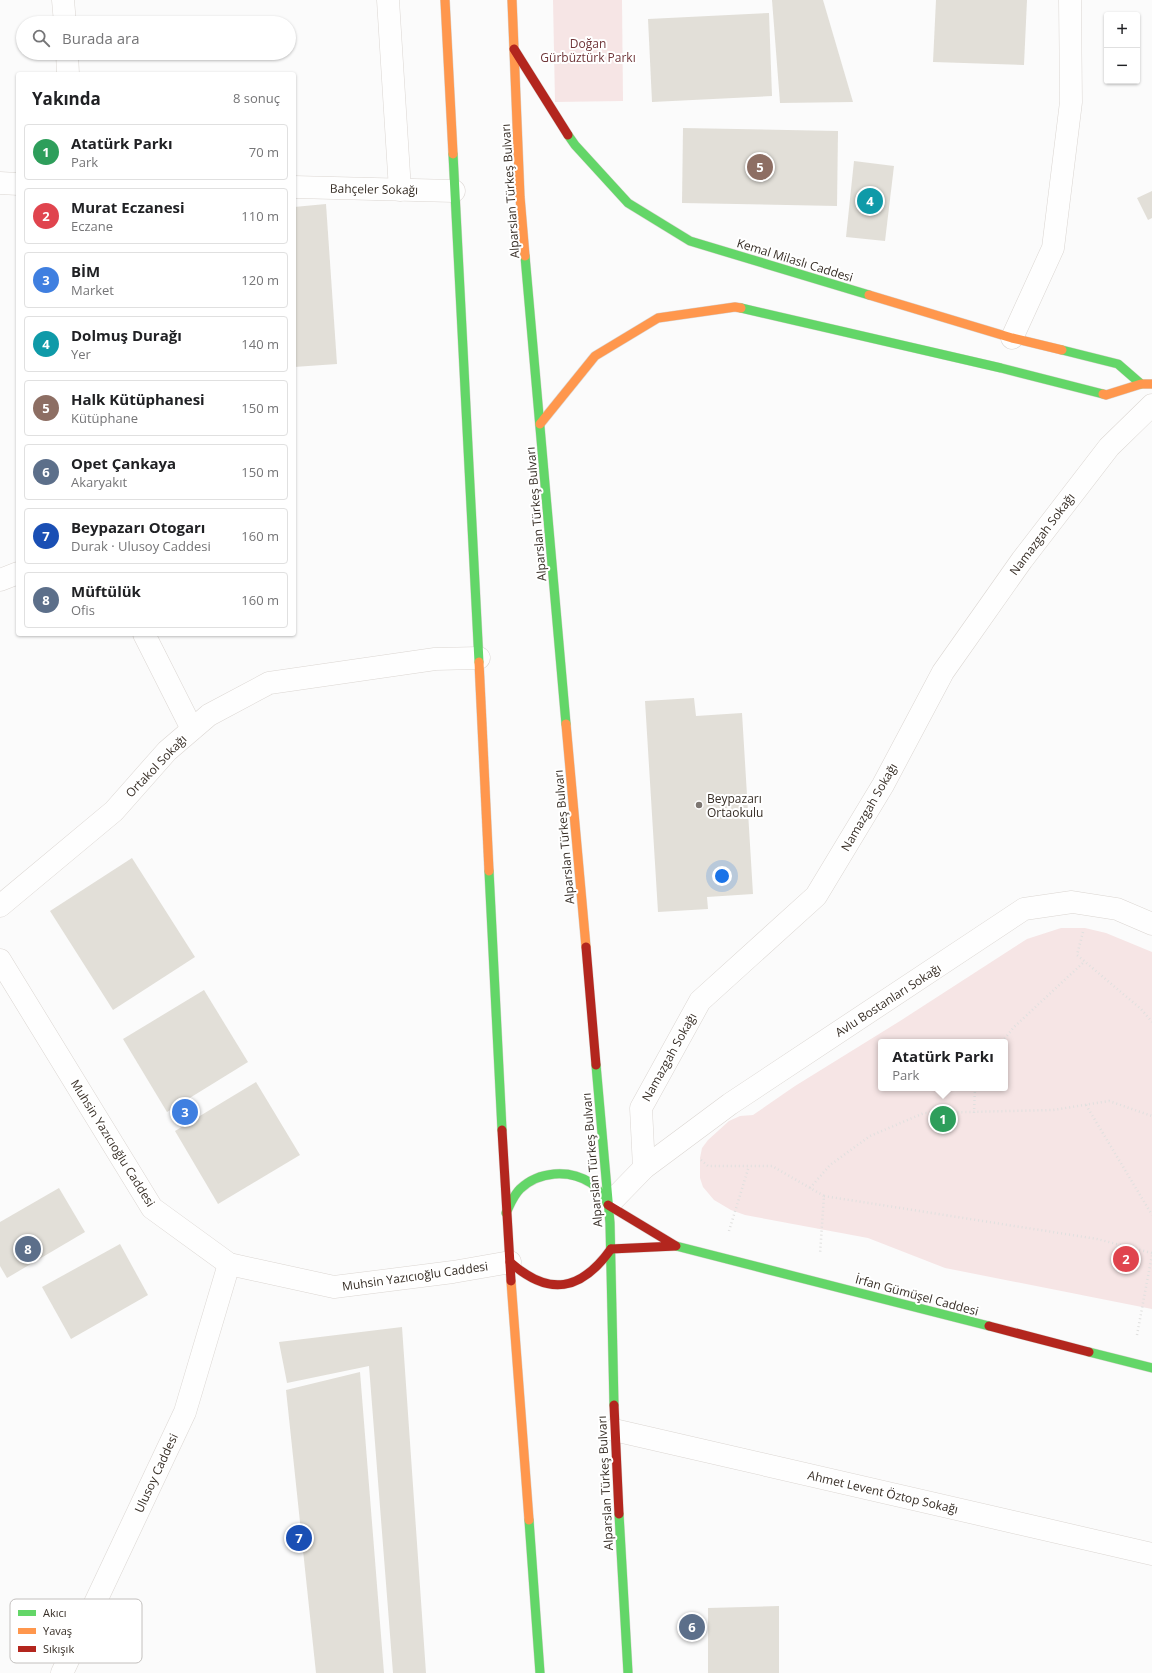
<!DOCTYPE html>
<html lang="tr">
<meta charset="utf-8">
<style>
:root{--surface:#fff;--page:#f2f2f2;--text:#202124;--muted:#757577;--line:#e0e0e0;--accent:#b45309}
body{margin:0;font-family:"Open Sans",sans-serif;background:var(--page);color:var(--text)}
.controls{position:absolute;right:12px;top:12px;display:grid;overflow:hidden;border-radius:4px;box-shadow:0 1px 3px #0004}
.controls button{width:36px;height:36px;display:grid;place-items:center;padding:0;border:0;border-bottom:1px solid var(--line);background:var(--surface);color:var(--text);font:20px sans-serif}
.you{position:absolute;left:722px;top:876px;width:14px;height:14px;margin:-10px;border:3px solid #fff;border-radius:50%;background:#1a73e8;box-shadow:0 0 0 6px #1a73e833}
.badge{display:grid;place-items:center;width:26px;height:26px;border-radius:50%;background:var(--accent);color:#fff;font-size:13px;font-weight:700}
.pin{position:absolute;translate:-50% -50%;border:2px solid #fff;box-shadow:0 1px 4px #0006}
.popup{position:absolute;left:878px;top:1039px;width:130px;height:52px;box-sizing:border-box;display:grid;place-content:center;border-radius:4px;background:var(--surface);filter:drop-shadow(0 1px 3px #0005);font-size:13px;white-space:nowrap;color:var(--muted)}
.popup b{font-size:15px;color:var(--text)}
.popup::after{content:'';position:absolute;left:50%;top:100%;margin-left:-8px;border:8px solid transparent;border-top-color:var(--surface)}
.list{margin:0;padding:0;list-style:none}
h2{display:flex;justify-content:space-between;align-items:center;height:52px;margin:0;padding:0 16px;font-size:17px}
h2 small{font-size:13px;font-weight:400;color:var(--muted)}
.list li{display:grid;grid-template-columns:26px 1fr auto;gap:12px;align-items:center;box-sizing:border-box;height:56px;margin:0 8px 8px;padding:0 8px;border:1px solid var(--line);border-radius:4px}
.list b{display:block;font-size:15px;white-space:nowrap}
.list p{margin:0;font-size:13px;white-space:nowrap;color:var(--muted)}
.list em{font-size:13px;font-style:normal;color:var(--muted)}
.icon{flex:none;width:22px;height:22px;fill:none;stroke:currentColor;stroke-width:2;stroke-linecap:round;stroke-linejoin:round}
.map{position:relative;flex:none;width:1152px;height:1673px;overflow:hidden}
.search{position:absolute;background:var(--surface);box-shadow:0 1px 3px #0004;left:16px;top:16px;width:280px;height:44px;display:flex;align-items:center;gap:10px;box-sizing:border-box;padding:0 14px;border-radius:22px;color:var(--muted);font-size:15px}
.panel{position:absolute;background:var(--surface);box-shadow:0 1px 3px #0004;left:16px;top:72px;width:280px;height:564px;border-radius:4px}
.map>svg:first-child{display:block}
</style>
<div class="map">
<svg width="1152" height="1673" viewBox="0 0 1152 1673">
<rect width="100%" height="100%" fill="#fbfbfb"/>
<g fill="#f6e5e5" fill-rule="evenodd">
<polygon points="553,0 622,0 623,101 555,102"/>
<path d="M 1061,928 L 1085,928 L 1106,933 L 1152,952 L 1152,1309 L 945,1268 L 868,1238 L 745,1215 L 731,1210 L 714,1200 L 703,1187 L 700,1178 L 700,1158 L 702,1148 L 708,1140 L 729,1121 L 740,1116 L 753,1115 L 795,1086 L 900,1021 L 1027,939 ZM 881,1042 L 1005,1042 L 1005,1088 L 881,1088 Z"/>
</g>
<g fill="#e2dfd8">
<polygon points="772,0 823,0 853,102 780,103"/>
<polygon points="936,0 1027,0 1024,65 933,62"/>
<polygon points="769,13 772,96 652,102 648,19"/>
<polygon points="683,128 838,131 837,206 682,203"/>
<polygon points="854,161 894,166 885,241 846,237"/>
<polygon points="1152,191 1152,218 1148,220 1137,198"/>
<polygon points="326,204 337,364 294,367 294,207"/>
<polygon points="694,698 696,716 742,713 753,894 707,897 708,909 658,912 645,701"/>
<polygon points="132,858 195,957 113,1010 50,911"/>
<polygon points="204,990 248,1062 167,1112 123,1039"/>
<polygon points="256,1082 300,1155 218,1204 175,1131"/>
<polygon points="59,1188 85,1232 7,1278 0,1266 0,1222"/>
<polygon points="120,1244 148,1295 71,1339 42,1287"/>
<polygon points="402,1327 426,1673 393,1673 369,1366 287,1383 279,1342"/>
<polygon points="360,1372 384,1673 316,1673 286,1390"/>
<polygon points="779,1606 779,1673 708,1673 708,1608"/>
</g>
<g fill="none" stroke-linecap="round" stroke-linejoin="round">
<g stroke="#dbd6d2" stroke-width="23">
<g id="street">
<polyline points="63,0 65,23"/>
<polyline points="388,0 400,190"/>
<polyline points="67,53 68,74"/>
<polyline points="0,183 18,184"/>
<polyline points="294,187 454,191"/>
<polyline points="1012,338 1053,248 1071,102 1070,0"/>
<polyline points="0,580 18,573"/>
<polyline points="144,634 192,729"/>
<polyline points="0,906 114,811 167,751 209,715 269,683 435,659 479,658"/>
<polyline points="0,960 152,1208 229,1264 334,1287 453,1272 510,1262"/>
<polyline points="644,1168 730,1104 1024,909 1072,902 1117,909 1152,924"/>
<polyline points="608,1205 644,1168 641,1108 700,1001 816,896 883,785 943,672 1022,560 1109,447 1152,405"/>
<polyline points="614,1430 1152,1554"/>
<polyline points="62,1673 185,1412 229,1264"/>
</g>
</g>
<g stroke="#dbd6d2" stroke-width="10">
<g id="fast">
<polyline points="568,135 575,145 628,203 690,241 869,295"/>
<polyline points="453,154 479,662"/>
<polyline points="525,256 566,724"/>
<polyline points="741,308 1001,368 1103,394"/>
<polyline points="1062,350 1118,364 1141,384"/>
<polyline points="489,871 502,1130"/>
<polyline points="596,1065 610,1223 614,1405"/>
<path d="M 506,1213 C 510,1205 513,1196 520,1189 C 539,1171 569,1169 591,1183 C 599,1189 603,1197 608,1205"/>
<polyline points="676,1246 989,1326"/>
<polyline points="1089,1352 1152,1368"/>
<polyline points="619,1514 628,1673"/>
<polyline points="529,1520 540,1673"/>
</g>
</g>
<g stroke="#dbd6d2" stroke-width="10">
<g id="slow">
<polyline points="445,0 453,154"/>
<polyline points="512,0 520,197 525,256"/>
<polyline points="869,295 1012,338 1062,350"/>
<polyline points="1103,394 1106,395 1141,384 1152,384"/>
<polyline points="540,424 595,356 658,318 735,307 741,308"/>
<polyline points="479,662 489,871"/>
<polyline points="566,724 586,947"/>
<polyline points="511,1281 529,1520"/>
</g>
</g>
<g stroke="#dbd6d2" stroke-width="10">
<g id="jam">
<polyline points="514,49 568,135"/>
<polyline points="586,947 596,1065"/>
<polyline points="502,1130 511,1281"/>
<polyline points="608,1205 676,1246 611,1249"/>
<path d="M 510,1262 C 549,1297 581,1291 611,1249"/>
<polyline points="989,1326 1089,1352"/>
<polyline points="614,1405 619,1514"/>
</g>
</g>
<g stroke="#e0e0df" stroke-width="2.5" stroke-dasharray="1 3" stroke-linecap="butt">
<polyline points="1083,932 1077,955 1141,1009 1152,1022"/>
<polyline points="1002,1042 1014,1027 1085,961"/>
<polyline points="1086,1105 1152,1215"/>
<polyline points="974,1113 975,1088"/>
<polyline points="701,1160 708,1166 772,1166 824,1196 820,1254"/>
<polyline points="810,1188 830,1165 870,1136 924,1113 1053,1110 1109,1101 1152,1116"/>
<polyline points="824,1196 1097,1239 1152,1253"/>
<polyline points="729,1231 749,1166"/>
<polyline points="1137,1335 1152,1255"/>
</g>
<use href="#street" stroke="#fefefe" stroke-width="22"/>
<use href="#fast" stroke="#63d668" stroke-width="9"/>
<use href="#slow" stroke="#ff974d" stroke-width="9"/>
<use href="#jam" stroke="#b3261e" stroke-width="9"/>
</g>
<circle fill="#7c7671" stroke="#fff" stroke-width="1.5" cx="699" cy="805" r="4"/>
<g text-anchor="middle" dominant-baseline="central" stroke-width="4" stroke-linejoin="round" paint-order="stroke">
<g font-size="12" fill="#6f3639" stroke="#fff">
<text x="588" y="43">Doğan<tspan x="588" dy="14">Gürbüztürk Parkı</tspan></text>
</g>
<g font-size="12" fill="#372e26" stroke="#fff">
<text transform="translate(374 189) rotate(1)">Bahçeler Sokağı</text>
<text transform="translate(510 191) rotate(-94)">Alparslan Türkeş Bulvarı</text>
<text transform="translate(795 260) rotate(17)">Kemal Milaslı Caddesi</text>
<text transform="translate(536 514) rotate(-95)">Alparslan Türkeş Bulvarı</text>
<text transform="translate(1042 534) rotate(-53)">Namazgah Sokağı</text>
<text transform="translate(156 766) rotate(-46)">Ortakol Sokağı</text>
<text transform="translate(869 807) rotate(-60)">Namazgah Sokağı</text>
<text transform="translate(564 837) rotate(-95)">Alparslan Türkeş Bulvarı</text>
<text transform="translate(888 1000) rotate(-33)">Avlu Bostanları Sokağı</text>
<text transform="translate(669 1057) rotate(-61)">Namazgah Sokağı</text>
<text transform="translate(113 1143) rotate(58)">Muhsin Yazıcıoğlu Caddesi</text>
<text transform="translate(592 1160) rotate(-95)">Alparslan Türkeş Bulvarı</text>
<text transform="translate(415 1276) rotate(-8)">Muhsin Yazıcıoğlu Caddesi</text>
<text transform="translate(917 1295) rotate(15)">İrfan Gümüşel Caddesi</text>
<text transform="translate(156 1473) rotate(-65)">Ulusoy Caddesi</text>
<text transform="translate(605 1483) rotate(-93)">Alparslan Türkeş Bulvarı</text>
<text transform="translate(883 1492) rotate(13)">Ahmet Levent Öztop Sokağı</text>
</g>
<g font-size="12" fill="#372e26" stroke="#fff" text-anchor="start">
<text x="707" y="798">Beypazarı<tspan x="707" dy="14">Ortaokulu</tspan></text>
</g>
</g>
<rect x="10" y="1599" width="132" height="64" rx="6" fill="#fff" stroke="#c3c0be" stroke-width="1"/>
<rect x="18" y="1610" width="18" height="6" fill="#63d668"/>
<rect x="18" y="1628" width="18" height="6" fill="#ff974d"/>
<rect x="18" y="1646" width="18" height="6" fill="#b3261e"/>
<g font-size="11" fill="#372e26">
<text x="43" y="1617">Akıcı</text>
<text x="43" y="1635">Yavaş</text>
<text x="43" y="1653">Sıkışık</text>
</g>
</svg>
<div class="controls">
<button>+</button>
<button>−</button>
</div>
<div class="you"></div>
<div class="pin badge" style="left:943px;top:1119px;background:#2e9e5b">1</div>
<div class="popup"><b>Atatürk Parkı</b>Park</div>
<div class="pin badge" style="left:1126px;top:1259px;background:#e0444e">2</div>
<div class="pin badge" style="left:185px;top:1112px;background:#3f7fe0">3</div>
<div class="pin badge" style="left:870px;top:201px;background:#0f9aa8">4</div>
<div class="pin badge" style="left:760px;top:167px;background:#8d6e63">5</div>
<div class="pin badge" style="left:692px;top:1627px;background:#5c6f8a">6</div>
<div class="pin badge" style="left:299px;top:1538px;background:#1a4fb4">7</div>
<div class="pin badge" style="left:28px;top:1249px;background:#5c6f8a">8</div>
<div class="search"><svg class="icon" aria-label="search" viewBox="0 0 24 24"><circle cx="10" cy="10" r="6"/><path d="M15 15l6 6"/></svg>Burada ara</div>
<section class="panel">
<h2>Yakında<small>8 sonuç</small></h2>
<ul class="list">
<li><span class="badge" style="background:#2e9e5b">1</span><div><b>Atatürk Parkı</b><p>Park</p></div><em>70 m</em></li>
<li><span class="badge" style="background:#e0444e">2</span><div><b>Murat Eczanesi</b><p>Eczane</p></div><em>110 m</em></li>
<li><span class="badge" style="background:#3f7fe0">3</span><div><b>BİM</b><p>Market</p></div><em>120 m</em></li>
<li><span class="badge" style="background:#0f9aa8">4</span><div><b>Dolmuş Durağı</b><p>Yer</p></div><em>140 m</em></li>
<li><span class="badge" style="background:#8d6e63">5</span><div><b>Halk Kütüphanesi</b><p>Kütüphane</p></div><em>150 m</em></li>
<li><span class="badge" style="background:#5c6f8a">6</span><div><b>Opet Çankaya</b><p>Akaryakıt</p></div><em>150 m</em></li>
<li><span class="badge" style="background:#1a4fb4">7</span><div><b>Beypazarı Otogarı</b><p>Durak · Ulusoy Caddesi</p></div><em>160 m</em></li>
<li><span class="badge" style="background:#5c6f8a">8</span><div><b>Müftülük</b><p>Ofis</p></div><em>160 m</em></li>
</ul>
</section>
</div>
